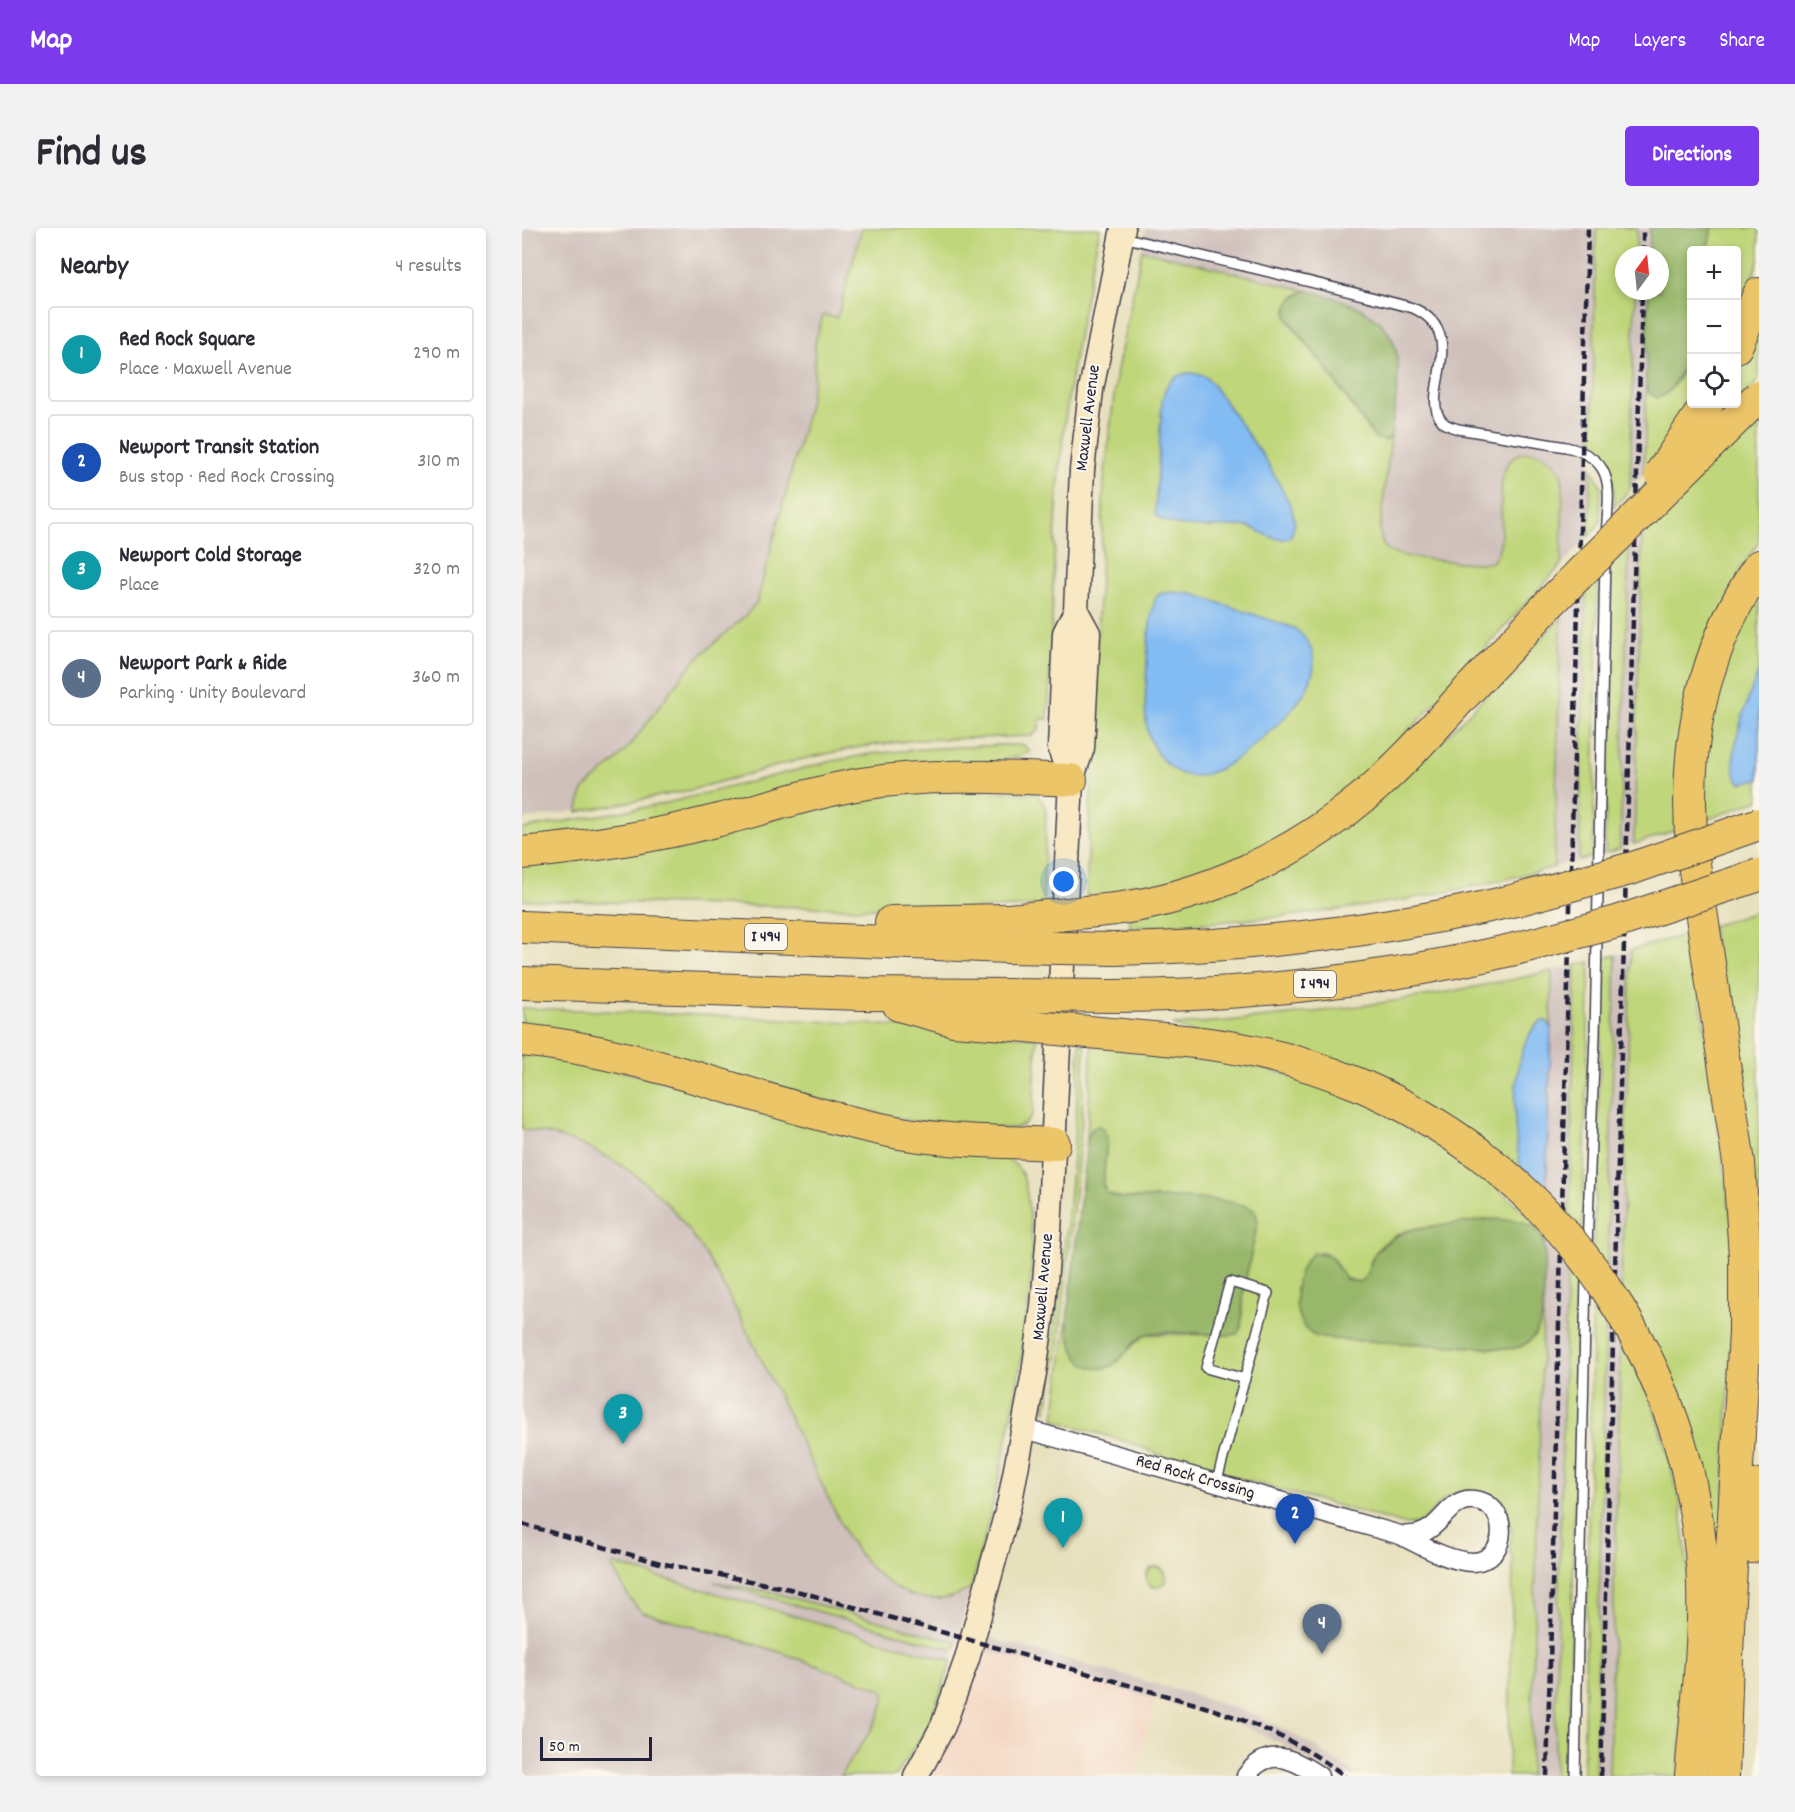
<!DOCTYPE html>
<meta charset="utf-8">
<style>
:root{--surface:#fff;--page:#f2f2f3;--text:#2b2b33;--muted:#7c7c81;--line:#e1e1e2;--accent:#7c3aed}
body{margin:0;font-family:Dekko,sans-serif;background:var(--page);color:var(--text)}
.controls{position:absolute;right:18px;top:18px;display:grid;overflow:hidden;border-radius:6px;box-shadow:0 3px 9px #0003}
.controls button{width:54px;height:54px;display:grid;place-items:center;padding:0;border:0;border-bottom:2px solid var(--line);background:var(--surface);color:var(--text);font:30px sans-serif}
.compass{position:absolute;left:1093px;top:18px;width:54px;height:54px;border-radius:50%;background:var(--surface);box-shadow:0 3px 9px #0003;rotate:15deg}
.scale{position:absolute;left:18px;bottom:15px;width:112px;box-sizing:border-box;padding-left:6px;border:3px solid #22223b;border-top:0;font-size:16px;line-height:21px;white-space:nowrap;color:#22223b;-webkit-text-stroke:4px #fbf7ec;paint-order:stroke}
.you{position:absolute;left:542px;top:654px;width:21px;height:21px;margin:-15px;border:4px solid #fff;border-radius:50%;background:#1a73e8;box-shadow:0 0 0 9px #1a73e833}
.badge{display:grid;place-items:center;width:39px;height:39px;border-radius:50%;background:var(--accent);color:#fff;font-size:20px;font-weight:700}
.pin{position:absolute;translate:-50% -50px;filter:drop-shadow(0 2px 3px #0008)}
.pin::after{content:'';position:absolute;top:32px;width:21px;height:18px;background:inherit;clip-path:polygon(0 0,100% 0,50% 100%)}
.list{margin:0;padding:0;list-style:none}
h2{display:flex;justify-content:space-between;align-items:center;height:78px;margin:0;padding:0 24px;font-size:26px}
h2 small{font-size:20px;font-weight:400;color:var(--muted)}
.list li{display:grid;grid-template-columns:39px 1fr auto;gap:18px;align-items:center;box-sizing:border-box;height:96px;margin:0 12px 12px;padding:0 12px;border:2px solid var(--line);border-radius:6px}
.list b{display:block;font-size:22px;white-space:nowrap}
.list p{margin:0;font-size:20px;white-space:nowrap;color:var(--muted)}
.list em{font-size:20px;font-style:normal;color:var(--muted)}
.icon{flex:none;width:33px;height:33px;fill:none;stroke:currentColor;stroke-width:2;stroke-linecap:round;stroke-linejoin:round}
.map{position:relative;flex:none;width:1237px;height:1548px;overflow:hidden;border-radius:6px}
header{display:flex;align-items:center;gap:36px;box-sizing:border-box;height:84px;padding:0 30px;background:var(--accent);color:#fff}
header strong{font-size:28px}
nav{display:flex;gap:33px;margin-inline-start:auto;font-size:21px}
.intro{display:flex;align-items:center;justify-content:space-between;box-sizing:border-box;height:144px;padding:0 36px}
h1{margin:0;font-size:42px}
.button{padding:15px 27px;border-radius:6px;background:var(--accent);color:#fff;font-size:21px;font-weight:700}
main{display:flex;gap:36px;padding:0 36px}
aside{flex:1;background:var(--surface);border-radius:6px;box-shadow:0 3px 9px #0003}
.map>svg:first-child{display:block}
</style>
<header>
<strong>Map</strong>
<nav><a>Map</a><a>Layers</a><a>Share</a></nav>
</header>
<div class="intro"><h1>Find us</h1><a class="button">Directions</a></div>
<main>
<aside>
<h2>Nearby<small>4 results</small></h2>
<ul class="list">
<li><span class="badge" style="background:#0f9aa8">1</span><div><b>Red Rock Square</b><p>Place · Maxwell Avenue</p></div><em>290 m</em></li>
<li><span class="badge" style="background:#1a4fb4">2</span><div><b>Newport Transit Station</b><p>Bus stop · Red Rock Crossing</p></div><em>310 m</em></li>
<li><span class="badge" style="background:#0f9aa8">3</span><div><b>Newport Cold Storage</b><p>Place</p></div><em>320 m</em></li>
<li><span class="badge" style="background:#5c6f8a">4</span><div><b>Newport Park &amp; Ride</b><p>Parking · Unity Boulevard</p></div><em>360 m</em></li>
</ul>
</aside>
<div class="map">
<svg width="1237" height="1548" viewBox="0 0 1237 1548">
<rect width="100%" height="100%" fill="#fbf7ec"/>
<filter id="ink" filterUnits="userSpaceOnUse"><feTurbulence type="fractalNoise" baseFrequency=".0167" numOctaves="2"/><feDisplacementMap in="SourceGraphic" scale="12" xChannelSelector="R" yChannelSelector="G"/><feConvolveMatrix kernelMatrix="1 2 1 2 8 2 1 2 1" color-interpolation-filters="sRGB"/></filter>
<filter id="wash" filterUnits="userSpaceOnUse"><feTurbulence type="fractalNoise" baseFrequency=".008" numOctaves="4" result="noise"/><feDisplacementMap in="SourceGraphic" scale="24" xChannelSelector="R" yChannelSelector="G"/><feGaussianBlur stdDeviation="1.35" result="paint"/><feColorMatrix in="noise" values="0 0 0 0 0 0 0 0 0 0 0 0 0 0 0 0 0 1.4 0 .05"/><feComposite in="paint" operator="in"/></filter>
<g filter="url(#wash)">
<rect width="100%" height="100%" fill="#e7e0bd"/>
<polygon fill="#f3d4bf" points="462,1421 634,1470 613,1548 410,1548 442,1485"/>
<g fill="#cfc0bb">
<polygon points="0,0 578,0 546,164 536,276 526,491 518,491 515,505 509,508 394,512 337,519 276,532 215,551 146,567 0,592"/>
<polygon points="624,0 1074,0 1067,308 1007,372 581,283 586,206 595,142"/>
<polygon points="1115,0 1128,0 1127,27 1114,27"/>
<polygon points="1113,63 1126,63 1122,245 1108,261"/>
<polygon points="1120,306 1112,616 1098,621 1107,319"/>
<polygon points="1064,363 1057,633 1032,639 1039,390"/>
<polygon points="1109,722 1106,818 1099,1064 1085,1044 1094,727"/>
<polygon points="1054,737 1046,995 1024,972 1030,743"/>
<polygon points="0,851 504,957 510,1022 500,1124 480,1242 438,1402 669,1466 737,1488 791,1517 836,1548 812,1548 759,1515 728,1501 685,1486 435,1414 420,1463 406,1498 374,1548 0,1548"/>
<polygon points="1023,1003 1045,1030 1032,1548 1008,1548"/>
<polygon points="1084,1084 1099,1109 1087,1548 1073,1548"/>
</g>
<g fill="#c0d67a" stroke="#717c5a" stroke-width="1.5">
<path d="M 340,0 L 578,0 C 562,75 547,149 539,226 C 530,314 531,403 526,491 L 518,491 L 517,502 L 509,508 L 394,512 L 337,519 L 276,532 L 169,562 L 55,584 L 61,562 L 94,533 L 109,516 L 170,435 L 224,387 L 235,374 L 286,181 L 292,149 L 293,115 L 301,87 L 315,90 Z"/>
<path d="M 1074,0 L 1115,0 L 1114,27 L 1102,27 L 1102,63 L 1113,63 L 1108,261 L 1092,279 C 1093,255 1091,235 1070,220 Z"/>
<polygon points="1190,0 1237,0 1237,31 1215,91 1214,22 1185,22"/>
<path d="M 620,22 L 787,63 L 778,65 L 768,95 L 803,139 L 848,204 L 866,212 L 869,208 L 858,302 C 859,310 860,319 867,323 C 877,330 958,337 970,334 C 990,312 969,259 987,234 C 1000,216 1027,225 1037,242 C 1040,246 1040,251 1041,256 L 1039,337 C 1004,376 968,415 932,454 C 864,529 806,590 712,633 C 665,655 615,663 564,673 L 582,253 L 595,142 Z"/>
<polygon points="1237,96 1237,152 1180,211 1197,176 1214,176 1215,144"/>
<polygon points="1169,124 1170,176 1122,245 1124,157 1125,163 1145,165 1157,150"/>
<polygon points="1237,185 1237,314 1218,341 1155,602 1112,616 1120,306"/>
<polygon points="1069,239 1079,258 1078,295 1067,308"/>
<polygon points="1107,319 1098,621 1083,625 1087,339"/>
<polygon points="1076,351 1071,628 1057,633 1064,363"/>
<polygon points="1237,360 1237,572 1176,595 1188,469"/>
<path d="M 1039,390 L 1032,639 C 890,677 755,693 608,699 L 608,690 L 624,687 L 918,515 Z"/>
<polygon points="479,517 502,517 508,524 480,533 0,614 0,601 141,576 310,533 349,526 401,521"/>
<polygon points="391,561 514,565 522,576 524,583 521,678 449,681 322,680 0,672 0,635 245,591"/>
<polygon points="1237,683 1237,1116 1190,698"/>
<polygon points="1169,705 1213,1019 1190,1548 1179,1548 1192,1372 1099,1064 1109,722"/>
<polygon points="1094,727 1085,1044 1071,1026 1079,806 1079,731"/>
<polygon points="1068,734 1060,1011 1047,995 1054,737"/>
<path d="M 1030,743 L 1029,800 L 1028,796 L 1020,793 C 985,816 993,912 1000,949 L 937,900 L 651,797 C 779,789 905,771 1030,743 Z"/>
<path d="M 0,780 C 172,786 344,793 515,810 L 511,885 C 507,894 502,898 492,900 L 406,897 L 0,803 Z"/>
<path d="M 558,815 L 563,815 L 560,893 L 548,1013 L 536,1124 L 524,1184 L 521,1173 C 541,1054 553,935 558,815 Z"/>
<path d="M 570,816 L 671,823 L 828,862 L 947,934 L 1023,1003 L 1023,1017 C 1012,979 959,994 932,996 C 910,999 892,997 873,1008 C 866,1012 856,1019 852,1027 C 845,1037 849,1048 837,1054 L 824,1051 C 818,1045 815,1033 808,1028 C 775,1007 762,1090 792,1107 C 797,1110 804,1110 810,1111 L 985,1121 C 1009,1119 1014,1108 1021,1087 L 1008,1548 L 986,1548 L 991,1333 L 987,1318 L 990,1307 L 986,1285 L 975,1271 L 962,1264 L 947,1262 L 937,1263 L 921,1272 L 899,1295 L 885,1297 L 651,1232 L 609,1215 L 532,1192 L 545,1092 L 548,1111 L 557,1131 L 595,1134 L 611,1117 L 625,1106 L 708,1107 L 719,1099 L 722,1059 L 736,993 L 653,971 L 600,970 L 585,965 L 581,957 L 585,909 L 569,902 L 565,911 Z"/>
<path d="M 0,821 L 485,930 C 491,935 497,939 500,946 C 505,957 505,970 507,982 C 513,1023 508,1064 503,1105 C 492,1192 472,1276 449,1361 C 440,1365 429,1371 418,1371 C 378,1374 345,1341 326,1310 C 292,1242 260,1173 226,1105 C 201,1056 172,998 130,961 C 93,928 49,908 0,901 Z"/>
<polygon points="1045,1030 1058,1045 1047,1520 1046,1548 1032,1548"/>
<polygon points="1071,1063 1084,1084 1073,1548 1061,1548"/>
<polygon points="1099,1109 1129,1171 1158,1271 1169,1373 1156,1548 1087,1548"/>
<path d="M 92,1336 L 430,1433 L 406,1498 L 374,1548 L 318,1548 C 329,1529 370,1482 361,1462 L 255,1423 L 121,1384 C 104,1372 102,1355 90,1340 Z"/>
<circle cx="634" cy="1349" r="10"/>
<polygon points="192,1354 248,1364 435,1414 433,1422"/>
</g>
<g fill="#98b76a" stroke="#5d6c52" stroke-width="1.5">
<polygon points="1128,0 1190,0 1185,22 1170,22 1169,124 1151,158 1141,168 1135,170 1127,165 1124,157 1126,63 1138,63 1138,27 1127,27"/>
<path d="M 787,63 C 822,71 870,86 875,128 C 878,154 872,182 869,208 L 863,213 L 853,210 L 803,139 L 765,90 C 762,74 772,66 787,63 Z"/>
<path d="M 577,898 L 582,901 L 585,913 L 581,957 C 584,966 590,968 600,970 C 626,970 715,967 733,983 L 736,993 L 722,1059 L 719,1099 L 715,1106 L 708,1107 C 691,1107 639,1101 625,1106 C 610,1112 604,1129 591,1137 C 586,1140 579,1141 573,1140 C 551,1137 548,1111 545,1092 L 565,911 L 571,900 Z"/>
<path d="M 969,991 C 984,992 1006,991 1017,1004 C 1026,1016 1022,1035 1022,1049 C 1021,1078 1025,1119 985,1121 L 810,1111 C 804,1110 797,1110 791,1107 C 766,1092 770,1041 791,1025 L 808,1028 L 824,1051 L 837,1054 C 850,1047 846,1033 855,1023 C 880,998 899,1000 932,996 C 944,995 956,992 969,991 Z"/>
</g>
<g fill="#83bbf3" stroke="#526e97" stroke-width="1.5">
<path d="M 669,145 L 682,148 L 689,154 L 744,232 L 769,278 L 773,295 L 770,306 L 767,310 C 748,315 739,300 722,298 C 700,298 647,304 633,286 L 640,173 C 643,156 650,146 669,145 Z"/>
<path d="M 651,364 L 671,366 L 772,400 C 787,411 794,424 791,443 C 786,468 764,489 746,505 C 728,522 705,541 681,547 C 670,550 660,547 651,541 C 621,520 622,488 624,455 C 625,437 626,376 637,366 Z"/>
<path d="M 1237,442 L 1237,551 L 1220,555 C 1197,543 1229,462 1237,442 Z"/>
<path d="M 1020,793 L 1025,793 L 1029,800 L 1024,972 C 1017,965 1006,957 1001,949 C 998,945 998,936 997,931 C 990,898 989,813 1020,793 Z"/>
</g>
</g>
<g filter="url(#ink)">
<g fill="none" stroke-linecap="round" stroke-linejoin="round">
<g stroke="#403e4e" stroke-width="12">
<g id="lane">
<path d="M 601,9 C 698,33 795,54 891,80 C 950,106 896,166 920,193 C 924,198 931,199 936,201 L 1044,219 C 1097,231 1086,266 1084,309"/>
<polyline points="1065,1020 1073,807 1083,332"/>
<polyline points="694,1256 746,1065 708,1054 684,1140 723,1151"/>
<polyline points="1053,1548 1064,1049"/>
</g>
</g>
<g stroke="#403e4e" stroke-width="21">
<g id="street">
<path d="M 503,1201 L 878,1307 C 898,1317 928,1334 951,1334 C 988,1332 988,1275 952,1272 C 920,1269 922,1312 878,1307"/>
<path d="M 724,1548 C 746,1517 772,1531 797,1548"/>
</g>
</g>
<g stroke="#403e4e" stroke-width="27">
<g id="secondary">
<polyline points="549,552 538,520 543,405 554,383 560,242 569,162 601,0"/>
<polyline points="394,1548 421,1498 445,1431 488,1273 512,1145 521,1078 527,1004 549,552 560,520 566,405 554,383"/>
</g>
</g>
<g stroke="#403e4e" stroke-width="34">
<g id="highway">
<polyline points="1214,119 1237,66"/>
<path d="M 0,625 C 65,619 130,609 193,593 C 242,581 290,564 339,556 C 409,545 478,549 549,552"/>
<path d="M 593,681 C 684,669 770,628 840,570 C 876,540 908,504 940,469 C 969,438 998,408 1027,376"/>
<polyline points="369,694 487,692"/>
<polyline points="0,699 485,719"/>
<path d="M 592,721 C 728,719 862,703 994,672"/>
<polyline points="0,755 339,766 484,767"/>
<path d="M 590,768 C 725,768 861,752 993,721"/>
<polyline points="377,777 432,792 482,796"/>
<path d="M 588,806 C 628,810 668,812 707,819 C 796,833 882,870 955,924"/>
<path d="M 0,812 C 125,824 241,877 363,902 C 418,914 476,913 532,916"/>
<path d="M 1165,1241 C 1173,1279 1180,1316 1181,1355 C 1183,1419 1174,1484 1169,1548"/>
<polyline points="1230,1319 1237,1257"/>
<path d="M 1201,1548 L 1207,1372 L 1223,1105 L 1223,1029 L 1217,935 L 1171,629 C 1160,524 1178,427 1237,338"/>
</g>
</g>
<use href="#lane" stroke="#fff" stroke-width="9"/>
<use href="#street" stroke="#fff" stroke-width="18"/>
<use href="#secondary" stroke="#f8e8c3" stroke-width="24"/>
<use href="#highway" stroke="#edc569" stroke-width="32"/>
<g stroke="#22223b" stroke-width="4.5" stroke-dasharray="9 4.5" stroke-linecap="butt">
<polyline points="1121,27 1121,0"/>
<path d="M 0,1296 L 138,1335 L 268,1361 L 677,1477 C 731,1494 778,1514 823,1548"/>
<polyline points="1025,1548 1066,0"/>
<polyline points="1079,1548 1120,63"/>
</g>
<g stroke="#403e4e" stroke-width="34" stroke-linecap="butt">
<g id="highway-bridge">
<polyline points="1139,245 1185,176"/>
<polyline points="1027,376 1237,168"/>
<polyline points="994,672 1111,640 1237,596"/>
<polyline points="487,692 593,681"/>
<polyline points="485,719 592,721"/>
<polyline points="993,721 1095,694 1237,647"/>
<polyline points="484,767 590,768"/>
<polyline points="482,796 588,806"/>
<path d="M 955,924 C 1059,1003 1133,1114 1165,1241"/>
</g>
</g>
<use href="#highway-bridge" stroke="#edc569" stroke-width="32"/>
</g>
</g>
<g text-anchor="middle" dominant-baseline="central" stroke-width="4.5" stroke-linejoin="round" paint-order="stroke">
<g fill="#fbf7ec" stroke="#636270" stroke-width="1.5">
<rect x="223" y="696" width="42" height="26" rx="4.5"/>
<rect x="772" y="743" width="42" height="26" rx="4.5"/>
</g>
<g font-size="16" font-weight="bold" fill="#22223b">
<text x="244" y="709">I 494</text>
<text x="793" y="756">I 494</text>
</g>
<g font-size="18" fill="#22223b" stroke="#fbf7ec">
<text transform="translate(567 190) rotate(-83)">Maxwell Avenue</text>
<text transform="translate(522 1059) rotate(-85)">Maxwell Avenue</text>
<text transform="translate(673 1250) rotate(16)">Red Rock Crossing</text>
</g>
</g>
</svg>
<div class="controls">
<button>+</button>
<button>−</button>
<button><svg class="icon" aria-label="locate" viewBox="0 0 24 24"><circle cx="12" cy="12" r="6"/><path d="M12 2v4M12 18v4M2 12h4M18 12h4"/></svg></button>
</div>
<svg class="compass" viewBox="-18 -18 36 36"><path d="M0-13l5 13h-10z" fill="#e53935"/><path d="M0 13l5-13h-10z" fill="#7c7c81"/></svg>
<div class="scale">50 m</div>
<div class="you"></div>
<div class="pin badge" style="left:541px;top:1320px;background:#0f9aa8">1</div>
<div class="pin badge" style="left:773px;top:1316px;background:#1a4fb4">2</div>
<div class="pin badge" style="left:101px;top:1216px;background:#0f9aa8">3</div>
<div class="pin badge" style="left:800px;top:1426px;background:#5c6f8a">4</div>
</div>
</main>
